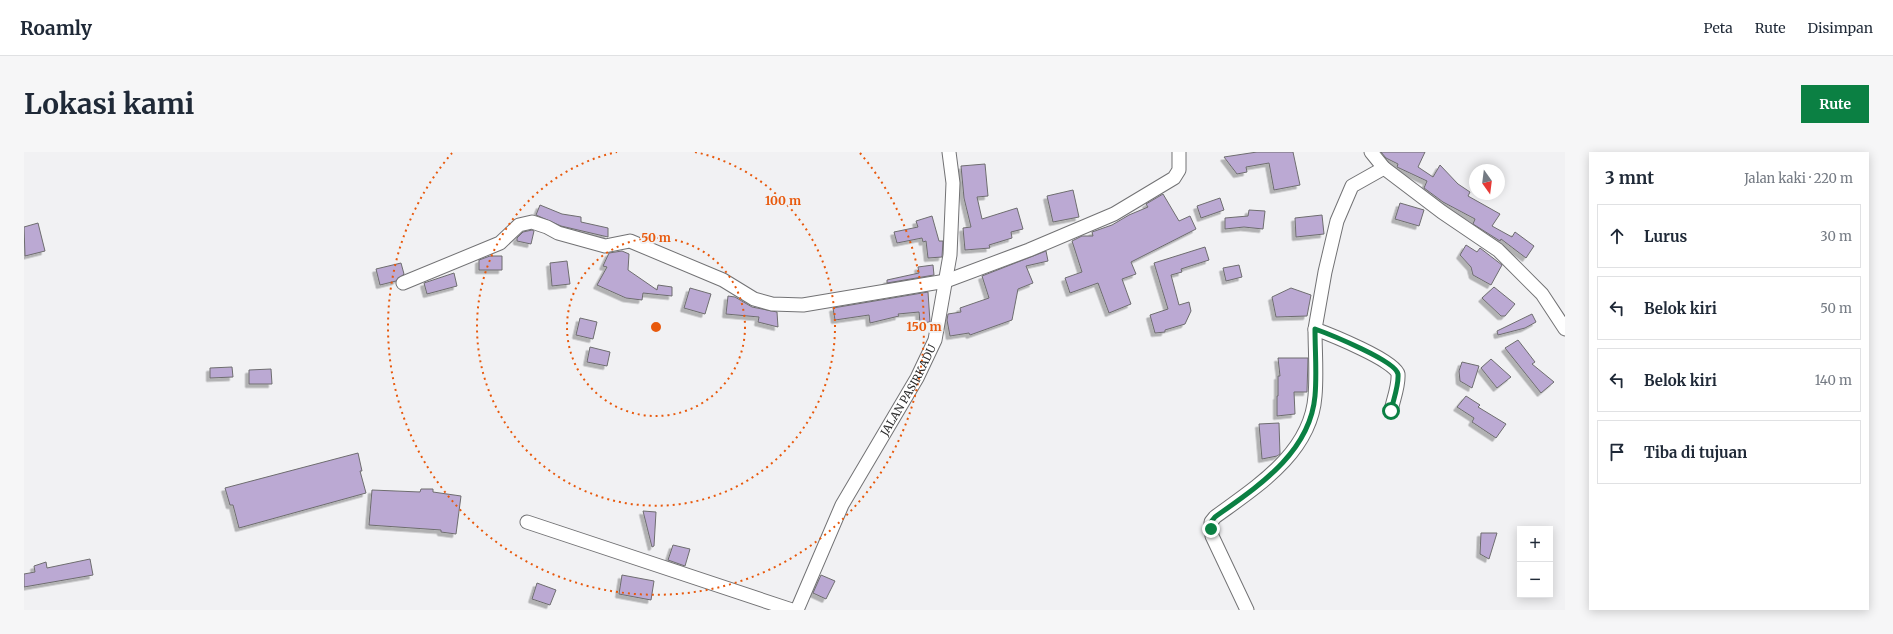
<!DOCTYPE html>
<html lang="id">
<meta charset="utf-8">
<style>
:root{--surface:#fff;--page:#f6f6f7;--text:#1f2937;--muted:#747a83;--line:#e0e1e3;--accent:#0b8043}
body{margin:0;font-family:Merriweather,serif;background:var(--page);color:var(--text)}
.controls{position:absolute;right:12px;bottom:12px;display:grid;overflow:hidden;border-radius:0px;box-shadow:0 2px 10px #0003}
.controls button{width:36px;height:36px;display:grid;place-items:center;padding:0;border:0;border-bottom:1px solid var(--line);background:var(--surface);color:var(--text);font:20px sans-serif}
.compass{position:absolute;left:1445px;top:12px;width:36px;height:36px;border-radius:50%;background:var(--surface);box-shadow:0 2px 10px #0003;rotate:166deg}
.stop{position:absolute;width:12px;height:12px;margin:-9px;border:3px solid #0b8043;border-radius:50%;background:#fff}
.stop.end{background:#0b8043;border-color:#fff;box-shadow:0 1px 4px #0008}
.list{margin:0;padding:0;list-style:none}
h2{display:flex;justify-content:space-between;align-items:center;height:52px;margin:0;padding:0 16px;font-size:17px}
h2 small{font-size:13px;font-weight:400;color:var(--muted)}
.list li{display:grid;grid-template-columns:26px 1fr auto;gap:12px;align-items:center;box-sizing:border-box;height:64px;margin:0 8px 8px;padding:0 8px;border:1px solid var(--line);border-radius:0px}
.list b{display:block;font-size:15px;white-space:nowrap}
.list em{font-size:13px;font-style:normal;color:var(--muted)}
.icon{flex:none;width:22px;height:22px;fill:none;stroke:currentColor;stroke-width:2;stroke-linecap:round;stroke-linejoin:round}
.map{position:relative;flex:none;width:1541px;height:458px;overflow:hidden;border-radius:0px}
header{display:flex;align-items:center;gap:24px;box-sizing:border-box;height:56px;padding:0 20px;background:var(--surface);border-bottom:1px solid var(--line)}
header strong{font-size:19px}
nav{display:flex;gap:22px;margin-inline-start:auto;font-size:14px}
.intro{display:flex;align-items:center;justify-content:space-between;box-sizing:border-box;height:96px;padding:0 24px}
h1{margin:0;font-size:28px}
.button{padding:10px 18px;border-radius:0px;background:var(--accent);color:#fff;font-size:14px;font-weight:700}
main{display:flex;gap:24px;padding:0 24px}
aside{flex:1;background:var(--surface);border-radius:0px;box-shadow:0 2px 10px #0003}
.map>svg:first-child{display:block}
</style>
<header>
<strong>Roamly</strong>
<nav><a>Peta</a><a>Rute</a><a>Disimpan</a></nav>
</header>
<div class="intro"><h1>Lokasi kami</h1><a class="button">Rute</a></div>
<main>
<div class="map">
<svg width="1541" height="458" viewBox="0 0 1541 458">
<defs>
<filter id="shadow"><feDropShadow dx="-3.5" dy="3.5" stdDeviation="0" flood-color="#0004"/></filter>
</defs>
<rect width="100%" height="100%" fill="#f1f1f3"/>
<g fill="#bba9d3" stroke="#6e6d6f" filter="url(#shadow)">
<polygon points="1233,0 1269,0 1276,33 1250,38 1245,11 1222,15 1223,20 1213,22 1200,5"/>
<polygon points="1357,0 1401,0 1394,15 1409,25 1416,13 1434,32 1446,40 1444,44 1476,62 1468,74 1488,85 1491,80 1510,94 1502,106 1477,87 1476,89 1449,72 1451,67 1419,50 1400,36 1403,29 1373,15 1374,12 1362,6"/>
<polygon points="961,12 964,44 953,45 958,67 993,56 999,77 987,80 988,86 965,93 966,96 941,98 939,76 947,75 940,46 937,14"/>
<polygon points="1049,38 1055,65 1029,70 1023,44"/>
<polygon points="1139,42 1155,69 1166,64 1172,77 1107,110 1112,122 1098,127 1107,152 1085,161 1074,131 1046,141 1041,126 1058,120 1048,89 1058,84 1069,84 1068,80 1088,73 1105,63 1124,55 1122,52"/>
<polygon points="1196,46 1200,58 1177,66 1173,54"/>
<polygon points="1376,51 1400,58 1395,74 1371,67"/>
<polygon points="516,53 538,62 557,65 557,70 584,76 584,85 537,74 512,63"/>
<polygon points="1225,58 1241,59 1239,77 1220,75 1201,77 1201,66 1224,64"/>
<polygon points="1298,63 1300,82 1272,85 1271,66"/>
<polygon points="908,64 915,89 919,89 918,105 904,106 902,89 899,90 898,86 873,91 870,80 894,75 892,69"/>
<polygon points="14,71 21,99 1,104 0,75"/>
<polygon points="508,78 510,79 507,92 493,89 493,86 499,80"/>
<polygon points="1442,93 1453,100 1456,96 1478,113 1467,133 1449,123 1447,115 1436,103"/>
<polygon points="1181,95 1185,108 1157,117 1158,120 1147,123 1155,153 1165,150 1167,159 1161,172 1141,178 1141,180 1131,181 1126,163 1144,157 1130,111"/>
<polygon points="598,99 605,102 604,118 633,138 634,133 648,135 648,144 619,141 618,148 602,146 573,133 583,115 579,114 585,101"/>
<polygon points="1022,99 1024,109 1002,114 1009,131 994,137 988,168 946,183 945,181 926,184 923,168 924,162 937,160 936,156 965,146 958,124"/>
<polygon points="466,104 478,104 478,118 455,118 455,108"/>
<polygon points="543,109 546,132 528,134 526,111"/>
<polygon points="377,111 380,122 372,129 356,133 352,117"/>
<polygon points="909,113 910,123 863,131 863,128 895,121 894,115"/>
<polygon points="1215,113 1218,125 1202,129 1199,116"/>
<polygon points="430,121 433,134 403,142 400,131"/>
<polygon points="1470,135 1491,152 1481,164 1477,164 1458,146"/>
<polygon points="666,136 687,142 681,162 660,156"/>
<polygon points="1267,136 1287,143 1283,164 1252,165 1248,145"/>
<polygon points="904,140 906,170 896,171 895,160 874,162 875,164 846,171 845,163 811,168 809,156"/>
<polygon points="704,144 711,145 728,155 753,160 754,175 734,170 735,165 702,162"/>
<polygon points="1508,162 1512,170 1501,176 1474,183 1473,179"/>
<polygon points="556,166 573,170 569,187 552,183"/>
<polygon points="1494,188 1511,210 1508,212 1530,230 1517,241 1481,196"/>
<polygon points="566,195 586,200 583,214 563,210"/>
<polygon points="1254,206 1284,206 1283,240 1270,240 1271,262 1253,264 1253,244 1254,244 1254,224 1256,224"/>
<polygon points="1467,207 1487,225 1473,236 1457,216"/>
<polygon points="1438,210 1455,214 1448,236 1436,229 1435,219"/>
<polygon points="208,215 209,225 186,226 186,216"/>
<polygon points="247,217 248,232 225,232 225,218"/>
<polygon points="1442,244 1456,253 1454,255 1482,272 1472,286 1448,270 1450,266 1433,255"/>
<polygon points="1255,271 1256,302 1253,304 1238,307 1235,272"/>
<polygon points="334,301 338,319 336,319 342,341 215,376 209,353 206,353 201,336"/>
<polygon points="397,337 409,337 409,340 437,344 432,382 417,380 417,378 345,373 348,338 396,340"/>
<polygon points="619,359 632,360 630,394 628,395"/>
<polygon points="1457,381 1473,381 1465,407 1456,402"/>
<polygon points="649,393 666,397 661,414 644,408"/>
<polygon points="66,407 69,423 0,435 0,422 11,420 10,414 22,410 23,416"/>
<polygon points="598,423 630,429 627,448 595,442"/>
<polygon points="797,423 811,429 802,447 789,441"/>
<polygon points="513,431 532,438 526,453 508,447"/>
</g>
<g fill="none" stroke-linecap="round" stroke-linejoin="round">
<g stroke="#727274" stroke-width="15">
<g id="street">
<polyline points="1347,0 1360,16 1418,60 1474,98 1518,142 1541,177"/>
<path d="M 1360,16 L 1328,34 L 1313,69 L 1301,120 L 1291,177 C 1305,182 1372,209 1374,222 C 1375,234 1369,248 1367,259"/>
<polyline points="379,131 476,91 495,73 508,70 523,75 534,81 581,94 606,89 699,128 730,147 748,152 779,153 922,129 1005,98 1090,62 1150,26 1155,18 1155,0"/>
<polyline points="503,370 768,458"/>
<path id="s1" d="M 773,458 L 818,353 L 893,226 L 911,188 L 926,103 L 929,31 L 925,0"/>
<path d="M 1223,458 L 1188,384 L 1187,370 L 1191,365 C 1232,335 1287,301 1291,244 C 1293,222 1291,199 1291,177"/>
</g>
</g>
<use href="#street" stroke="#fff" stroke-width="13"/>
</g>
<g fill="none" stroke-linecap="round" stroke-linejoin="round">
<path stroke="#0b8043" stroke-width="5" d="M 1187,377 L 1187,370 L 1191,365 C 1233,335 1286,301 1291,244 C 1293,222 1291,199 1291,177 C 1305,182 1372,209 1374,222 C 1375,234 1369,248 1367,259"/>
</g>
<g fill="none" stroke="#e8590c" stroke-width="2" stroke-dasharray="2 4">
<circle cx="632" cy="175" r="89"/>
<path d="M671 0A179 179 0 1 1 593 0"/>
<path d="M836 1A268 268 0 1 1 428 1"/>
</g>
<g text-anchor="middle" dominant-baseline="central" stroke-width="4" stroke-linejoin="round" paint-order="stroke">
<g font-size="11" fill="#2d2d2d" stroke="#f1f1f3">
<text stroke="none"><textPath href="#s1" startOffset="247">JALAN PASIRKADU</textPath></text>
</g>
</g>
<circle cx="632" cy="175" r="6" fill="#e8590c" stroke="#f1f1f3" stroke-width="2"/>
<g font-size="12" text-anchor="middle" font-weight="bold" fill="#e8590c" stroke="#f1f1f3" stroke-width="4" stroke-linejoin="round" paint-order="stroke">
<text x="759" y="53">100 m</text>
<text x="632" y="90">50 m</text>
<text x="900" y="179">150 m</text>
</g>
</svg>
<div class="controls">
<button>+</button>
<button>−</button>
</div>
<svg class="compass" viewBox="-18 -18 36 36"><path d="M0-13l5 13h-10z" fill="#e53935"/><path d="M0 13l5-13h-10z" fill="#747a83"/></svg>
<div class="stop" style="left:1367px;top:259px"></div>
<div class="stop end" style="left:1187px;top:377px"></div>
</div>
<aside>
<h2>3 mnt<small>Jalan kaki · 220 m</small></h2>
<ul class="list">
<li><svg class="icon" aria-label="ahead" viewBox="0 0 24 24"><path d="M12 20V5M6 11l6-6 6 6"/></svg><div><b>Lurus</b></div><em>30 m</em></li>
<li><svg class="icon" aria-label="left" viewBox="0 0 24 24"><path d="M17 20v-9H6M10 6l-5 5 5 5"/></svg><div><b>Belok kiri</b></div><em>50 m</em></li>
<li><svg class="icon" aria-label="left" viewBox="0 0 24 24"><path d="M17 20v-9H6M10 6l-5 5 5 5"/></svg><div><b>Belok kiri</b></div><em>140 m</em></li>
<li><svg class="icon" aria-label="arrive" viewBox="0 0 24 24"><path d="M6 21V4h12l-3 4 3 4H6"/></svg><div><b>Tiba di tujuan</b></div></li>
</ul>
</aside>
</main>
